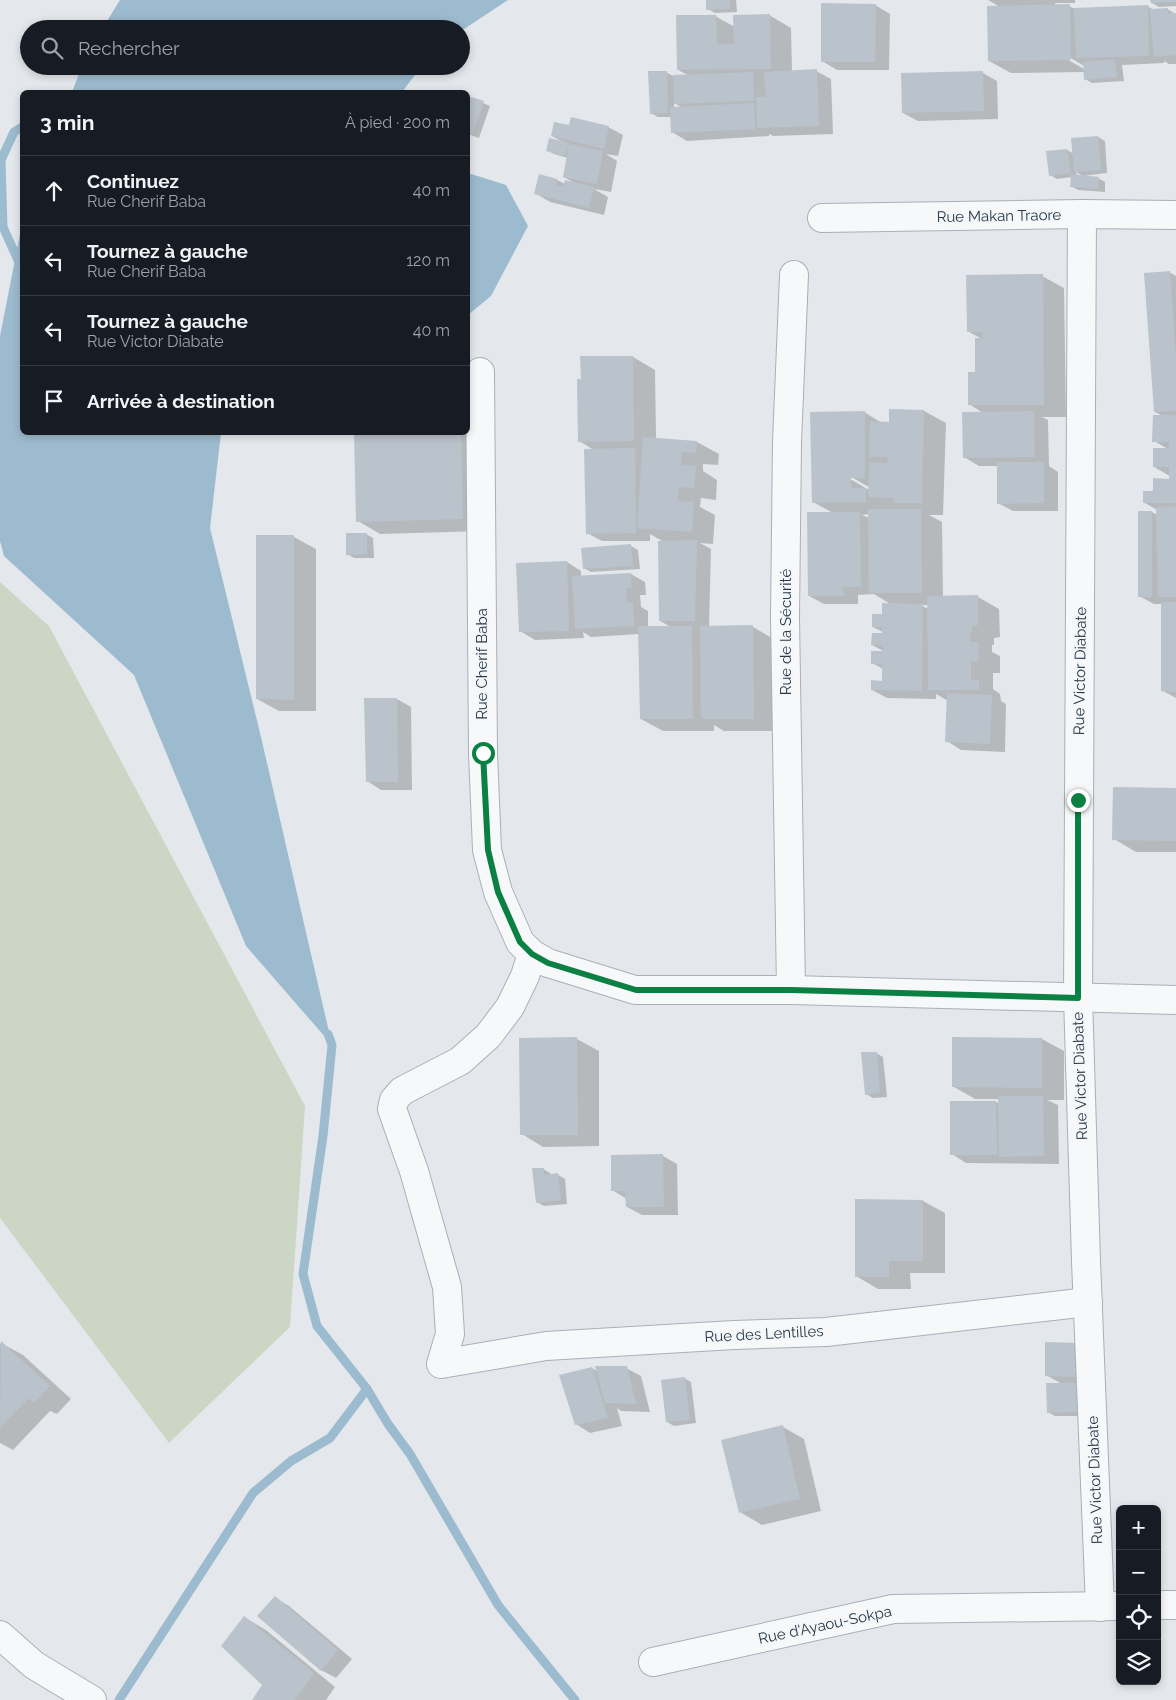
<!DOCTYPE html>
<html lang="fr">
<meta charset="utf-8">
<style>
:root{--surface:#171b24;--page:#242831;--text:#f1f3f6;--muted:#9ea1a6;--line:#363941}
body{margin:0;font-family:Raleway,sans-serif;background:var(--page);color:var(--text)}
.controls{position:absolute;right:15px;bottom:15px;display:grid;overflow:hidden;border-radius:8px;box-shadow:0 2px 8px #0003}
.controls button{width:45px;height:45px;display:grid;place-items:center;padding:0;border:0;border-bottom:1px solid var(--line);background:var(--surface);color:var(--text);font:25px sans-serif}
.stop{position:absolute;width:15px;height:15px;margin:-11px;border:4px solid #0b8043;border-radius:50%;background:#fff}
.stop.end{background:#0b8043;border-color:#fff;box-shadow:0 1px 5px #0008}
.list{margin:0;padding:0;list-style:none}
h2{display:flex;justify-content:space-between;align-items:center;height:65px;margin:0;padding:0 20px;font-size:21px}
h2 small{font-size:16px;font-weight:400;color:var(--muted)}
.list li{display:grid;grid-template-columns:32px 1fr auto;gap:15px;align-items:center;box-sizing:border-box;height:70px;padding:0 20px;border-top:1px solid var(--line)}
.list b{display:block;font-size:19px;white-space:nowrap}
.list p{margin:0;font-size:16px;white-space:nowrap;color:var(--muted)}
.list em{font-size:16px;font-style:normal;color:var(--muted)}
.icon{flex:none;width:28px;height:28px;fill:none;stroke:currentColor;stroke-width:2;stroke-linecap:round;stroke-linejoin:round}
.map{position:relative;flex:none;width:1176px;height:1700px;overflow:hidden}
.search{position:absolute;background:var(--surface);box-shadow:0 2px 8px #0003;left:20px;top:20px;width:450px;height:55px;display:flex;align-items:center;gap:12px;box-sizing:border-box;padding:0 18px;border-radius:28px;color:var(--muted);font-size:19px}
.panel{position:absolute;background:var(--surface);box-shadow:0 2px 8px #0003;left:20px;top:90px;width:450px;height:345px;border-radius:8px}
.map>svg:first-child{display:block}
</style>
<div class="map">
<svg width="1176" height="1700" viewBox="0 0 1176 1700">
<rect width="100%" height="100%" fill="#e4e8ec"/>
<polygon fill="#cbd7c4" points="0,582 49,626 305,1106 290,1327 169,1443 0,1218"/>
<g fill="#9dbbce">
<polygon points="120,0 508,0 461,31 461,29 102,29"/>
<polygon points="82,66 422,66 402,92 72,92"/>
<polygon points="468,173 506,185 528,226 491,296 468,315"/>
<polygon points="22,224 22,432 221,433 210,528 261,737 332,1045 246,946 134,675 4,556 0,541 0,336"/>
</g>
<g fill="#0003" fill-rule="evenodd">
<polygon points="707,0 736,0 737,12 715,13 708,9"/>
<path d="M 988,0 L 1075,0 L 1075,3 L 1055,3 L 1055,6 L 1069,6 L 1075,9 L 1147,6 L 1154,10 L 1167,9 L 1176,14 L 1176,64 L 1169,64 L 1164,61 L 1164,63 L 1122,65 L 1124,81 L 1092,83 L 1085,79 L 1085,72 L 1011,73 L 989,61 L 1000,7 ZM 1066,55 L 1084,66 L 1084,69 L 1065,58 Z"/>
<polygon points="1152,0 1176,0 1176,6 1159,7 1152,3"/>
<polygon points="875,5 890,14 889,70 837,70 822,61"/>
<path d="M 769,15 L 791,28 L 792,72 L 816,71 L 831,79 L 833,134 L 773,136 L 769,134 L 769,136 L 687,141 L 672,132 L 671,117 L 658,117 L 651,113 L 666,72 L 673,76 L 688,75 L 678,70 L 715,16 L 735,27 ZM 674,103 L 683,108 L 674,108 Z"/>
<polygon points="983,73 997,81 998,119 918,121 903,113"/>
<polygon points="468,97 490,106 479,138 468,134"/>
<polygon points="570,127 608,127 623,135 618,156 606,154 617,161 611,192 594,189 608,197 604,215 550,202 535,193 540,175 557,180 565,184 576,184 564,177 568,158 554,154 547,150 563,142 552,136"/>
<polygon points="1098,137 1105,141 1107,173 1083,176 1076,172 1077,176 1098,178 1105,182 1105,192 1078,190 1071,186 1072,177 1057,179 1050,175 1067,150 1074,154 1073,139"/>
<polygon points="1169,272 1176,276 1176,272 1176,698 1163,691 1162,604 1154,604 1139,596 1152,512 1157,515 1157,510 1145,503 1154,492 1170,480 1170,476 1154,467 1168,449 1154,441 1163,416 1155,412"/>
<polygon points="1042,276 1064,288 1066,417 1042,417 1048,420 1049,466 1058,472 1058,511 1013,511 998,503 998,466 979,466 964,457 983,413 969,404 982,339 969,332"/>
<polygon points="633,357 655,370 656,439 697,442 719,454 718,465 703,464 703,471 717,480 716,500 701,498 700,507 715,515 713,544 700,543 711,549 709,627 753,627 774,639 775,731 724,731 714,725 714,731 663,731 641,719 640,634 591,637 583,632 584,638 535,640 520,631 567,562 581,571 581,577 631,574 645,582 646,595 640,595 641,607 648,611 648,627 671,627 660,621 664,542 650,534 650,541 602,541 587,533 594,450 579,441"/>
<path d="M 924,411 L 946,423 L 943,515 L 929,515 L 942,522 L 943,597 L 978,597 L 999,609 L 1000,637 L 994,638 L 994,645 L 992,645 L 992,652 L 1000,656 L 1000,673 L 993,673 L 993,689 L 1000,694 L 1001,701 L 1006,704 L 1005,752 L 961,750 L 947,741 L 948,701 L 936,694 L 936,699 L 887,698 L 872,690 L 883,682 L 883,669 L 872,663 L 887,653 L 872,645 L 883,634 L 883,632 L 873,627 L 892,605 L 874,594 L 858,595 L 858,604 L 824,604 L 809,596 L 833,513 L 813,502 L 864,412 L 882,423 L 890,423 ZM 846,474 L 869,487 L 869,490 L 845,476 ZM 869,514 L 869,518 L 862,515 ZM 921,605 L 928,605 L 928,609 Z"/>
<polygon points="355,432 468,432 484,531 380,534 358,521"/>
<polygon points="366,534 373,538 374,558 354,558 347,554"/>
<polygon points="294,537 316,549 316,711 279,711 257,699"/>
<polygon points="631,546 638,550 640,569 591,572 584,568"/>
<polygon points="397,699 411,707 412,790 381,790 367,781"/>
<polygon points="1176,789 1176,852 1136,852 1114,839"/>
<polygon points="577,1039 599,1051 599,1146 543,1147 522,1134"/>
<polygon points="1042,1039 1064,1051 1064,1100 1047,1100 1058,1105 1059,1164 966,1163 952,1154 996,1102 1000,1104 1000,1099 975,1099 954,1087"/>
<polygon points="876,1053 883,1057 887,1097 873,1098 866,1094"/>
<polygon points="663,1156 677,1164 678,1215 642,1215 627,1207 627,1199 612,1190"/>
<polygon points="543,1169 550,1173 551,1175 558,1175 565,1179 567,1204 544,1206 537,1202"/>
<polygon points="923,1201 945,1213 945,1273 910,1273 911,1289 878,1289 856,1276"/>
<polygon points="1,1343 23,1355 71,1399 57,1414 50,1411 13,1450 0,1443 0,1344"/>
<polygon points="1081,1344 1085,1416 1055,1416 1048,1412 1062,1384 1046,1375"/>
<polygon points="592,1368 597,1371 626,1368 641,1376 650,1412 621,1411 617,1408 622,1426 590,1433 576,1424"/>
<polygon points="684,1378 691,1382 696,1423 674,1426 667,1422"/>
<polygon points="783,1427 804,1439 821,1511 762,1525 740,1512"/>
<polygon points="275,1598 289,1606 352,1659 336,1678 321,1670"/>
<polygon points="244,1617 266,1630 335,1687 326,1700 254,1700 264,1685"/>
</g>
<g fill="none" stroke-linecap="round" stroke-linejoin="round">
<g stroke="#9dbbce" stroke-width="9">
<polyline points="22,127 14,132 1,160 3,227 22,269"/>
<polyline points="328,1034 332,1045 323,1136 303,1274 317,1326 367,1389 388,1424 410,1454 498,1605 575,1700"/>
<polyline points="119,1700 253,1493 291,1461 330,1438 367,1389"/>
</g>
</g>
<g fill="#bac2cb">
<polygon points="706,0 730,0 730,9 706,10"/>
<polygon points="1150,0 1176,0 1176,2 1151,3"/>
<polygon points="821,3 876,4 875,62 821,62"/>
<polygon points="1070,4 1071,60 988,61 987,6"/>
<polygon points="1148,5 1149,56 1076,58 1074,8"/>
<polygon points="1168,8 1168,13 1176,13 1176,55 1154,57 1150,9"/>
<polygon points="770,14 771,69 677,70 676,15 716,15 717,44 734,44 733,15"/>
<polygon points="1115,59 1117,77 1084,80 1083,62"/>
<polygon points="817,69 819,126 757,128 756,97 766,97 764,72"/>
<polygon points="648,71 667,71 668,113 650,114"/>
<polygon points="983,71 984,111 902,113 901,73"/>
<polygon points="753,72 754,101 674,104 673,75"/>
<polygon points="468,96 484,101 472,135 468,134"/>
<polygon points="754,103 755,129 671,133 670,107"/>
<polygon points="571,117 609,126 604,149 551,136 554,122 569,125"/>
<polygon points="1098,136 1101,170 1074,172 1071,138"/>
<polygon points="549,138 569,143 565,156 546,151"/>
<polygon points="569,144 603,151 597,184 563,177"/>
<polygon points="1067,149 1071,173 1049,176 1046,151"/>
<polygon points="539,174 557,179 556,186 563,187 565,180 594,187 589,208 534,194"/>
<polygon points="1071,174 1099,177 1098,189 1070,187"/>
<polygon points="1170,271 1176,357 1176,411 1154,412 1144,273"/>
<polygon points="1043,274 1044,405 968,405 968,372 975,372 975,338 983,338 982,332 967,332 966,275"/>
<polygon points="580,356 633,356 634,441 578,442 577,379 581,379"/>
<polygon points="889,409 924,410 922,503 893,503 893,498 868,497 869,462 887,463 888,457 869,457 870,421 889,422"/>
<polygon points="865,411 865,478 851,478 851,488 866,488 866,502 812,503 810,412"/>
<polygon points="1034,411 1035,457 963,458 962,412"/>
<polygon points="1153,415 1176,415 1176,503 1143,503 1143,491 1153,491 1153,478 1169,479 1169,467 1153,467 1153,448 1169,448 1169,442 1152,442"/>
<polygon points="354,432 461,432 463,519 356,522"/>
<polygon points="643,437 697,441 696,453 682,452 681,465 696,466 694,488 679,487 678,501 694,502 692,532 637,528"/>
<polygon points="635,448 636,533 586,534 584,449"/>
<polygon points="997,462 1044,462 1044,503 997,504"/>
<polygon points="1176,506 1176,597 1158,597 1156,507"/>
<polygon points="868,509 921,509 922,593 869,593"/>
<rect x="1138" y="511" width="14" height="86"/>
<polygon points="807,512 860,512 861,587 843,587 844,596 808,596"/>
<polygon points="346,533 367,533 367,554 346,555"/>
<polygon points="256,535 294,535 294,700 256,699"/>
<polygon points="697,540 695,621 659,621 658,541"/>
<polygon points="631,544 633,566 583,569 581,548"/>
<polygon points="567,561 569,631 519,632 516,563"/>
<polygon points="631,573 632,587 626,588 627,602 633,602 634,626 575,629 572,576"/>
<polygon points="978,595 978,625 972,626 972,633 970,633 970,642 978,642 979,661 971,661 971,680 979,680 979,690 928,690 927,596"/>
<polygon points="1161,602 1176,602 1176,692 1161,691"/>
<polygon points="882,603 923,604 922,691 871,690 871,680 882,681 882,664 871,664 871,651 883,651 883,645 871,645 872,633 882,633 882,627 872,627 872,614 882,614"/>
<polygon points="753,625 754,719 701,719 700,626"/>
<polygon points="638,626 692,626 693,719 640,719"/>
<polygon points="947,693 992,695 990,744 945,742"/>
<polygon points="364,698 397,698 398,782 366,782"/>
<polygon points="1113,787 1176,788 1176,841 1112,840"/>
<polygon points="577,1037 578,1135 520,1135 519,1038"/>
<polygon points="952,1037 1042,1038 1042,1088 952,1087"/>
<polygon points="861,1052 877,1052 880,1093 865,1095"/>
<polygon points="998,1096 1043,1096 1044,1156 999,1157"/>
<polygon points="950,1101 996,1101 997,1155 950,1155"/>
<polygon points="663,1154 664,1207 626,1207 625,1191 611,1191 611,1155"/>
<polygon points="532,1168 544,1168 544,1175 558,1173 561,1200 536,1203"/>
<polygon points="855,1199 923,1200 923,1261 889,1261 889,1277 855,1277"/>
<polygon points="1,1341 50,1386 34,1403 29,1398 0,1428"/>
<polygon points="1045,1342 1081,1343 1080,1377 1045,1376"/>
<polygon points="595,1366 627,1366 636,1404 605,1403"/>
<polygon points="592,1367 608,1418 575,1425 559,1375"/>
<polygon points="685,1377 690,1420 666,1422 661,1380"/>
<polygon points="1046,1383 1078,1383 1079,1412 1047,1413"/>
<polygon points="783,1425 800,1499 739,1513 721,1440"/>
<polygon points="275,1596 338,1650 321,1671 257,1616"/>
<polygon points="244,1616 314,1673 295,1700 252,1700 262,1685 221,1646"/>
</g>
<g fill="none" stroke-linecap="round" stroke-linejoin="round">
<g stroke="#a8b0b7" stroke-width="30">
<g id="minor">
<polyline points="1082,214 1078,997 1086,1261 1100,1607"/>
<polyline points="822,218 1082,214 1176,215"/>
<polyline points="480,372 483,753 487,850 498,892 520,942 532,954 548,963 635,990 791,990 1176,1000"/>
<polyline points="532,954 525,976 510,1007 488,1036 460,1061 402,1091 394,1100 392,1109 414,1171 447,1287 450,1334 441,1364 546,1346 734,1335 826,1332 1088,1302"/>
<polyline points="791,990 785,617 787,442 794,275"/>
<polyline points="1157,1605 1176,1605"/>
<polyline points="0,1635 34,1665 92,1700"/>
<polyline points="653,1662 893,1609 1120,1606"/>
</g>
</g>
<use href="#minor" stroke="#f7f8fa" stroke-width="28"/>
</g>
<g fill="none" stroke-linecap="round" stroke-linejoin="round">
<polyline stroke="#0b8043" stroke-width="6" points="483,753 488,850 498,892 520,942 532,954 548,963 636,990 791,990 1078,998 1078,800"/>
</g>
<g text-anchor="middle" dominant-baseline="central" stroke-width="4.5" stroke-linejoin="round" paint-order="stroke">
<g font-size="15" fill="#2a3846" stroke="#f4f7f9">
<text transform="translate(999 216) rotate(-1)">Rue Makan Traore</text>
<text transform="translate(786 632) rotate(-90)">Rue de la Sécurité</text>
<text transform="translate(482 664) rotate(-90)">Rue Cherif Baba</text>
<text transform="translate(1080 671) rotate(-89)">Rue Victor Diabate</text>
<text transform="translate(1080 1076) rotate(-92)">Rue Victor Diabate</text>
<text transform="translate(764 1334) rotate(-3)">Rue des Lentilles</text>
<text transform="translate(1095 1480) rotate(-92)">Rue Victor Diabate</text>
<text transform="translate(825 1625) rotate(-12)">Rue d'Ayaou-Sokpa</text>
</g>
</g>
</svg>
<div class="controls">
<button>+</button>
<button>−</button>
<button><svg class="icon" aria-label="locate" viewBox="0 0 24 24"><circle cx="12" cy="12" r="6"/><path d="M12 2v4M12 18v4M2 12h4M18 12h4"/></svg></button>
<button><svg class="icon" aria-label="layers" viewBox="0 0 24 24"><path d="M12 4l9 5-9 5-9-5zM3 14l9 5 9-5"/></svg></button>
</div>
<div class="stop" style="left:483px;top:753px"></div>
<div class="stop end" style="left:1078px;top:800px"></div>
<div class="search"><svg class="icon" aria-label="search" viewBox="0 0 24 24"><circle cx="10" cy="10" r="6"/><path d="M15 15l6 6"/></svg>Rechercher</div>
<section class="panel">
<h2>3 min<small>À pied · 200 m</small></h2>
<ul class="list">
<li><svg class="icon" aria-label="ahead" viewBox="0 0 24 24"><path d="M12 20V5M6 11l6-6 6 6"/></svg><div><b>Continuez</b><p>Rue Cherif Baba</p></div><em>40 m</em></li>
<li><svg class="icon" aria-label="left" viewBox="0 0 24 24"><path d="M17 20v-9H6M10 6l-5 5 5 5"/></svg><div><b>Tournez à gauche</b><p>Rue Cherif Baba</p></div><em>120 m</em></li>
<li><svg class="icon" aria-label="left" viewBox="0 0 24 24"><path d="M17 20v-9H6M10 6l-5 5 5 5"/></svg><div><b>Tournez à gauche</b><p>Rue Victor Diabate</p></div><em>40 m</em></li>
<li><svg class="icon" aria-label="arrive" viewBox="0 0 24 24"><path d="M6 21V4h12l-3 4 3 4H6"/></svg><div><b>Arrivée à destination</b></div></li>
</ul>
</section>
</div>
